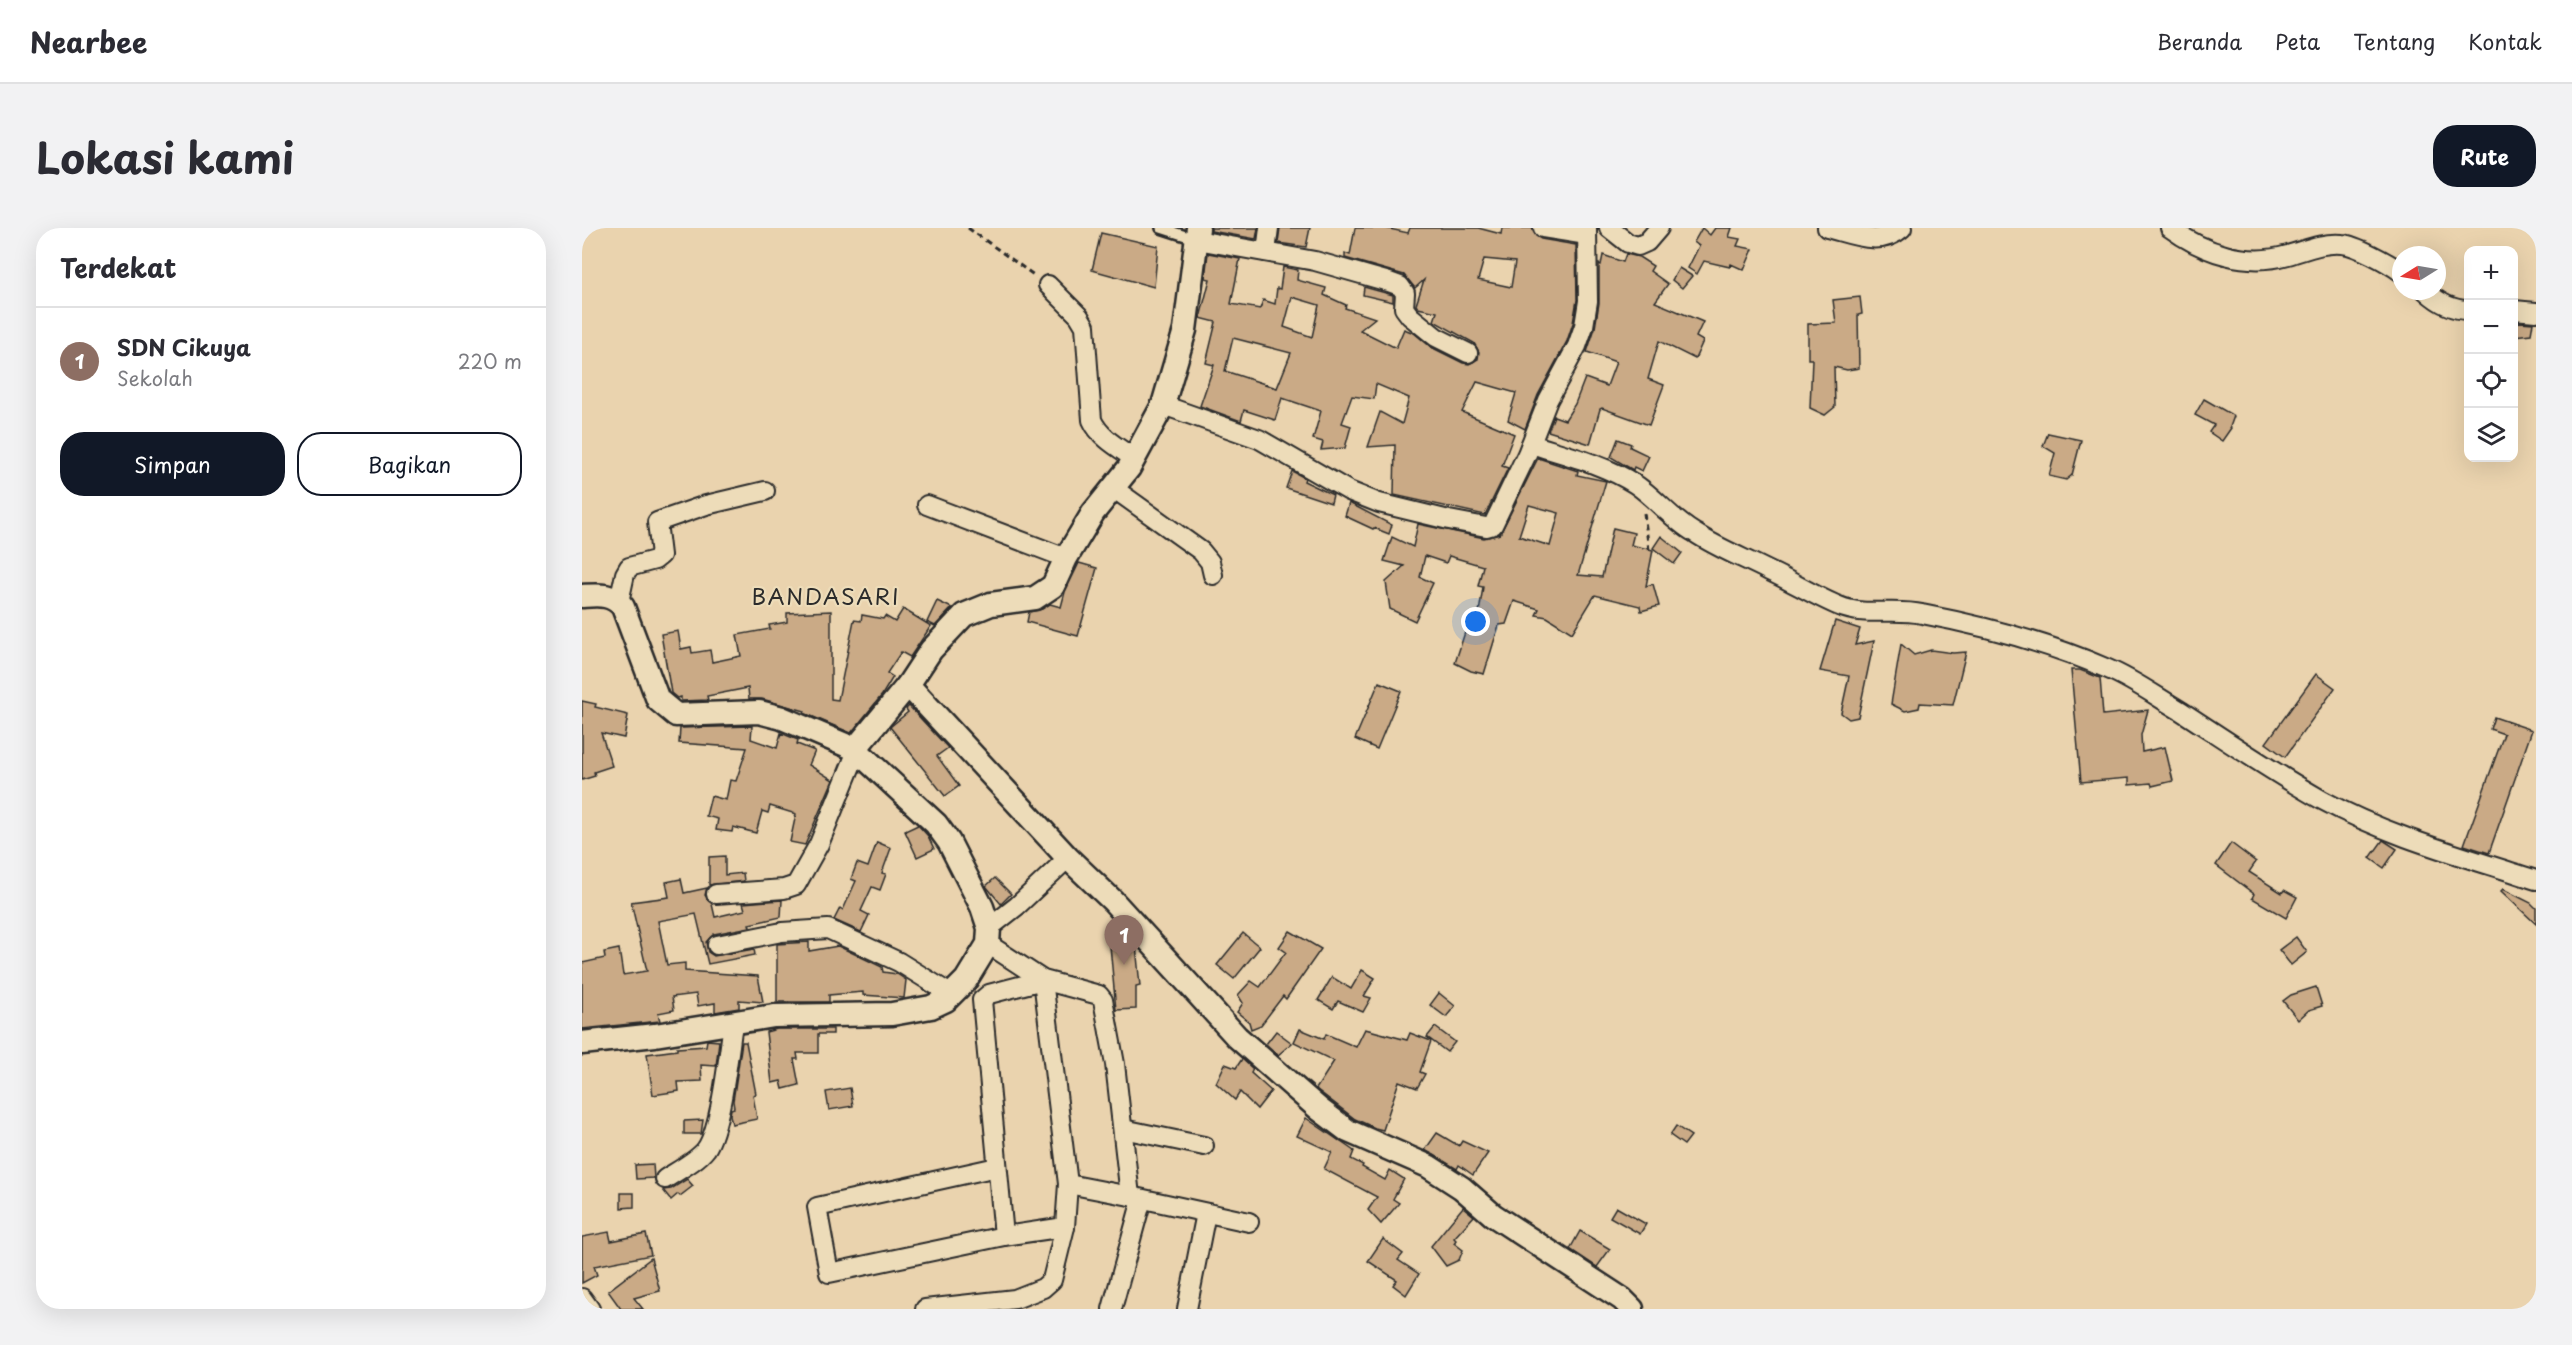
<!DOCTYPE html>
<html lang="id">
<meta charset="utf-8">
<style>
:root{--surface:#fff;--page:#f2f2f3;--text:#2b2b33;--muted:#7c7c81;--line:#e1e1e2;--accent:#111827}
body{margin:0;font-family:"Playpen Sans",sans-serif;background:var(--page);color:var(--text)}
.controls{position:absolute;right:18px;top:18px;display:grid;overflow:hidden;border-radius:12px;box-shadow:0 6px 24px #0002}
.controls button{width:54px;height:54px;display:grid;place-items:center;padding:0;border:0;border-bottom:2px solid var(--line);background:var(--surface);color:var(--text);font:30px sans-serif}
.compass{position:absolute;left:1810px;top:18px;width:54px;height:54px;border-radius:50%;background:var(--surface);box-shadow:0 6px 24px #0002;rotate:259deg}
.you{position:absolute;left:894px;top:394px;width:21px;height:21px;margin:-15px;border:4px solid #fff;border-radius:50%;background:#1a73e8;box-shadow:0 0 0 9px #1a73e833}
.badge{display:grid;place-items:center;width:39px;height:39px;border-radius:50%;background:var(--accent);color:#fff;font-size:20px;font-weight:700}
.pin{position:absolute;translate:-50% -50px;filter:drop-shadow(0 2px 3px #0008)}
.pin::after{content:'';position:absolute;top:32px;width:21px;height:18px;background:inherit;clip-path:polygon(0 0,100% 0,50% 100%)}
.list{margin:0;padding:0;list-style:none}
h2{display:flex;justify-content:space-between;align-items:center;height:78px;margin:0;padding:0 24px;font-size:26px}
h2 small{font-size:20px;font-weight:400;color:var(--muted)}
.list li{display:grid;grid-template-columns:39px 1fr auto;gap:18px;align-items:center;box-sizing:border-box;height:108px;padding:0 24px;border-top:2px solid var(--line)}
.list b{display:block;font-size:22px;white-space:nowrap}
.list p{margin:0;font-size:20px;white-space:nowrap;color:var(--muted)}
.list em{font-size:20px;font-style:normal;color:var(--muted)}
.actions{display:flex;gap:12px;padding:18px 24px}
.actions a{flex:1;padding:14px 0;border:2px solid var(--accent);border-radius:24px;text-align:center;font-size:21px;color:var(--accent)}
.actions .main{background:var(--accent);color:#fff}
.icon{flex:none;width:33px;height:33px;fill:none;stroke:currentColor;stroke-width:2;stroke-linecap:round;stroke-linejoin:round}
.map{position:relative;flex:none;width:1954px;height:1081px;overflow:hidden;border-radius:24px}
header{display:flex;align-items:center;gap:36px;box-sizing:border-box;height:84px;padding:0 30px;background:var(--surface);border-bottom:2px solid var(--line)}
header strong{font-size:28px}
nav{display:flex;gap:33px;margin-inline-start:auto;font-size:21px}
.intro{display:flex;align-items:center;justify-content:space-between;box-sizing:border-box;height:144px;padding:0 36px}
h1{margin:0;font-size:42px}
.button{padding:15px 27px;border-radius:24px;background:var(--accent);color:#fff;font-size:21px;font-weight:700}
main{display:flex;gap:36px;padding:0 36px}
aside{flex:1;background:var(--surface);border-radius:24px;box-shadow:0 6px 24px #0002}
.map>svg:first-child{display:block}
</style>
<header>
<strong>Nearbee</strong>
<nav><a>Beranda</a><a>Peta</a><a>Tentang</a><a>Kontak</a></nav>
</header>
<div class="intro"><h1>Lokasi kami</h1><a class="button">Rute</a></div>
<main>
<aside>
<h2>Terdekat<small></small></h2>
<ul class="list">
<li><span class="badge" style="background:#8d6e63">1</span><div><b>SDN Cikuya</b><p>Sekolah</p></div><em>220 m</em></li>
</ul>
<div class="actions"><a class="main">Simpan</a><a>Bagikan</a></div>
</aside>
<div class="map">
<svg width="1954" height="1081" viewBox="0 0 1954 1081">
<rect width="100%" height="100%" fill="#ead3ae"/>
<filter id="ink" filterUnits="userSpaceOnUse"><feTurbulence type="fractalNoise" baseFrequency=".0167" numOctaves="2"/><feDisplacementMap in="SourceGraphic" scale="12" xChannelSelector="R" yChannelSelector="G"/><feConvolveMatrix kernelMatrix="1 2 1 2 8 2 1 2 1" color-interpolation-filters="sRGB"/></filter>
<g filter="url(#ink)">
<g fill="#caaa86" stroke="#2b2b2b" stroke-width="1.5" fill-rule="evenodd">
<polygon points="629,0 676,0 674,11 629,3"/>
<polygon points="698,0 728,0 724,19 696,15"/>
<path d="M 773,0 L 803,0 L 826,5 L 828,0 L 896,0 L 919,6 L 920,0 L 950,0 L 954,8 L 959,11 L 994,17 L 995,72 L 991,95 L 985,113 L 956,167 L 943,201 L 926,192 L 934,165 L 895,154 L 880,184 L 932,206 L 920,238 L 926,240 L 903,287 L 812,267 L 813,217 L 786,219 L 798,184 L 820,196 L 827,170 L 794,156 L 792,171 L 770,168 L 760,195 L 769,198 L 763,220 L 739,222 L 741,214 L 731,211 L 739,183 L 700,170 L 693,192 L 662,182 L 659,193 L 618,178 L 632,137 L 624,135 L 634,94 L 618,90 L 628,51 L 623,50 L 626,25 L 658,31 L 649,76 L 678,81 L 681,72 L 693,76 L 695,60 L 698,61 L 701,39 L 716,42 L 715,52 L 744,60 L 742,67 L 764,77 L 763,80 L 793,90 L 778,102 L 814,120 L 822,101 L 832,105 L 849,119 L 881,135 L 887,136 L 896,131 L 897,124 L 892,115 L 852,93 L 855,84 L 836,80 L 834,77 L 842,52 L 833,60 L 822,47 L 763,30 L 763,25 L 768,27 ZM 902,31 L 933,34 L 929,59 L 896,52 ZM 710,69 L 737,77 L 730,109 L 702,99 ZM 651,110 L 709,125 L 695,160 L 643,143 Z"/>
<polygon points="1120,0 1128,7 1133,0 1150,0 1147,9 1158,11 1155,18 1171,21 1162,42 1149,36 1148,39 1122,33 1115,46 1106,40 1117,18 1112,14"/>
<polygon points="519,5 576,18 572,59 510,42"/>
<polygon points="1044,26 1057,29 1071,38 1068,43 1086,56 1073,74 1121,94 1114,109 1121,113 1113,131 1077,113 1066,151 1082,157 1067,197 1020,180 1018,181 1008,216 966,203 972,188 983,192 993,176 1003,150 1025,158 1034,134 1005,124 1013,100 1017,75 1017,36 1019,37 1021,27 1041,34"/>
<polygon points="1097,40 1110,48 1100,60 1090,52"/>
<polygon points="782,59 811,67 811,74 781,67"/>
<polygon points="1278,69 1280,86 1276,87 1277,140 1265,142 1252,139 1253,179 1243,187 1228,180 1230,131 1226,131 1226,96 1254,95 1251,72"/>
<polygon points="1938,94 1951,95 1949,106 1932,108 1932,95"/>
<polygon points="1622,171 1652,188 1648,199 1649,200 1640,213 1627,204 1632,197 1613,187"/>
<polygon points="1466,205 1499,212 1490,247 1484,252 1467,248 1473,225 1461,218"/>
<polygon points="1036,211 1049,216 1048,219 1067,228 1060,243 1052,239 1051,242 1029,229"/>
<path d="M 956,230 L 996,243 L 995,247 L 1024,253 L 996,347 L 1020,349 L 1031,300 L 1052,305 L 1049,317 L 1071,322 L 1064,358 L 1071,356 L 1077,378 L 1059,383 L 1058,378 L 1013,367 L 990,405 L 965,389 L 954,387 L 957,381 L 932,373 L 924,396 L 917,397 L 902,446 L 889,443 L 873,435 L 886,395 L 895,397 L 901,359 L 896,358 L 901,338 L 867,328 L 864,335 L 843,328 L 838,349 L 851,355 L 833,393 L 808,381 L 804,354 L 822,338 L 802,333 L 810,309 L 831,319 L 836,296 L 902,310 L 918,306 ZM 947,277 L 977,285 L 968,318 L 937,308 Z"/>
<polygon points="710,243 723,250 722,253 751,267 749,275 704,260"/>
<polygon points="767,275 810,297 807,306 792,300 791,301 763,288"/>
<polygon points="1079,308 1100,325 1092,336 1071,320"/>
<polygon points="497,335 515,340 496,408 445,394 447,384 460,381 468,376 479,379 483,364"/>
<polygon points="355,373 370,380 353,398 345,394"/>
<polygon points="321,381 349,398 328,429 319,424 305,445 311,449 300,467 269,505 222,485 223,483 180,471 167,471 166,460 125,468 126,472 99,473 99,469 95,470 89,465 79,406 96,403 99,421 109,419 110,425 128,422 130,434 159,428 155,407 188,401 187,397 205,394 205,385 249,383 249,471 256,472 272,392 279,393 280,387 301,391 303,388 313,394"/>
<polygon points="1253,393 1278,401 1273,417 1292,413 1276,489 1267,491 1259,485 1267,448 1238,443"/>
<polygon points="1319,416 1332,427 1349,422 1371,425 1384,424 1371,477 1338,475 1337,480 1323,483 1309,476"/>
<polygon points="1489,442 1498,442 1518,450 1521,487 1566,482 1559,507 1560,524 1583,519 1591,553 1570,558 1569,555 1547,557 1547,550 1499,554"/>
<polygon points="1734,446 1753,460 1703,529 1684,515"/>
<polygon points="797,454 819,463 795,521 773,511"/>
<polygon points="0,473 14,476 13,479 46,487 42,510 19,505 30,538 12,544 13,548 0,552"/>
<polygon points="327,478 366,520 355,528 377,558 363,568 308,499 326,484 324,481"/>
<polygon points="1912,489 1950,502 1907,625 1882,617 1922,506 1908,501"/>
<polygon points="170,498 169,511 195,520 199,505 216,512 215,516 233,523 227,537 251,552 223,617 208,614 214,586 188,578 186,585 180,583 174,605 151,599 150,604 134,602 136,591 124,588 129,568 144,572 148,552 154,553 165,520 97,515 98,500"/>
<polygon points="336,597 346,608 352,621 335,629 323,603"/>
<polygon points="1801,612 1815,621 1802,640 1788,630"/>
<polygon points="295,614 309,620 300,645 304,646 298,662 290,659 279,683 287,687 279,704 252,692 258,680 261,682 274,653 269,651 275,635 286,639"/>
<polygon points="1649,615 1674,634 1667,644 1700,665 1702,662 1715,669 1704,690 1670,670 1672,666 1634,637"/>
<polygon points="143,628 143,647 161,645 162,653 127,657 127,629"/>
<polygon points="413,650 429,666 419,676 404,658"/>
<polygon points="99,651 102,665 125,660 123,667 130,676 133,689 163,682 161,675 200,672 199,689 167,696 168,699 132,706 124,714 126,724 132,728 172,721 173,727 126,736 114,686 76,693 85,737 103,735 103,743 176,748 181,774 157,772 157,780 133,784 133,775 116,778 114,766 90,769 92,782 76,785 78,793 0,801 0,735 23,730 22,724 37,721 41,747 65,743 49,674 87,669 84,654"/>
<polygon points="1921,661 1949,675 1954,680 1954,696 1919,663"/>
<polygon points="708,703 739,721 704,771 701,768 679,797 669,801 667,794 655,784 661,775 656,767 669,753 678,759 704,724 697,719"/>
<polygon points="542,705 554,718 558,758 554,759 554,781 534,782 527,707"/>
<polygon points="661,705 678,719 652,751 635,737"/>
<polygon points="1714,709 1725,724 1709,737 1697,722"/>
<polygon points="227,714 227,723 256,718 300,739 301,744 315,746 324,752 322,770 281,767 281,764 247,767 247,774 195,774 195,716"/>
<polygon points="780,742 793,750 782,768 789,770 781,784 756,773 751,781 736,772 750,749 769,761"/>
<polygon points="1734,759 1740,778 1727,782 1716,792 1701,773 1709,767"/>
<polygon points="857,765 873,778 864,789 848,777"/>
<polygon points="853,799 873,814 865,824 845,809"/>
<polygon points="195,801 251,801 251,806 236,806 236,825 215,825 216,831 212,831 217,857 201,861 199,853 190,855 184,804"/>
<polygon points="718,801 742,811 744,806 774,819 783,801 825,812 828,805 849,813 838,844 843,846 835,860 817,853 801,902 793,900 773,891 734,861 752,833 712,814"/>
<polygon points="694,803 710,815 696,827 684,816"/>
<polygon points="125,812 137,813 134,838 119,837 120,853 96,854 97,863 71,867 65,826 95,822 95,820 124,818"/>
<polygon points="160,814 164,814 174,866 171,867 175,891 150,896 148,887 149,881 152,880 151,873"/>
<polygon points="660,831 671,841 669,845 689,863 675,881 658,864 653,872 634,855 643,836 654,840"/>
<polygon points="268,860 271,878 247,882 244,864"/>
<polygon points="724,890 772,923 769,931 781,937 780,939 803,952 808,942 822,951 811,971 817,975 799,996 786,982 795,969 742,941 750,924 715,908"/>
<polygon points="121,892 119,906 102,906 102,893"/>
<polygon points="1094,898 1109,908 1102,917 1088,907"/>
<polygon points="855,905 877,918 880,913 906,925 891,947 877,937 875,941 843,922"/>
<polygon points="71,936 72,950 54,951 53,937"/>
<polygon points="105,951 111,958 98,968 96,966 89,972 81,962 89,961"/>
<polygon points="39,965 52,965 52,979 39,980"/>
<polygon points="881,979 892,988 872,1010 874,1012 872,1015 881,1022 877,1032 864,1038 849,1018"/>
<polygon points="1034,979 1064,996 1058,1006 1028,989"/>
<polygon points="998,1003 1028,1021 1015,1039 988,1021"/>
<polygon points="27,1004 29,1013 64,1006 69,1027 12,1038 15,1047 0,1055 0,1009"/>
<polygon points="801,1011 821,1026 816,1032 837,1046 824,1067 811,1057 815,1052 786,1033"/>
<polygon points="69,1030 78,1063 52,1070 61,1081 39,1081 26,1063"/>
</g>
<g fill="none" stroke-linecap="round" stroke-linejoin="round">
<g stroke="#2b2b2b" stroke-width="14">
<polyline id="service" points="579,0 613,11"/>
</g>
<g stroke="#2b2b2b" stroke-width="22">
<g id="minor">
<polyline points="961,0 1005,7"/>
<polyline points="1027,0 1046,15 1056,18 1065,14 1077,0"/>
<path d="M 1245,0 C 1270,6 1298,20 1320,0"/>
<path d="M 1588,0 C 1622,25 1665,39 1706,27 C 1723,22 1742,14 1760,16 C 1774,17 1807,35 1819,44"/>
<polyline points="615,12 733,33 807,54 818,58 823,65 822,80 828,88 854,109 886,125"/>
<polyline points="684,24 687,0"/>
<path d="M 466,57 L 497,88 L 503,98 L 510,192 C 518,210 537,220 553,231"/>
<path d="M 1844,63 C 1856,74 1870,82 1886,82"/>
<polyline points="1932,82 1954,84"/>
<polyline points="581,177 677,211 767,263 797,275 867,292 904,299 911,297 945,226 966,172 995,118 1002,98 1006,73 1005,0"/>
<path d="M 949,216 C 983,227 1022,236 1053,256 C 1074,270 1090,292 1113,305 C 1137,321 1162,330 1187,343 C 1211,354 1233,368 1257,378 C 1283,389 1313,380 1340,386 C 1403,398 1467,415 1526,441 C 1552,452 1575,469 1599,483 C 1645,513 1692,545 1740,572 C 1808,609 1881,628 1954,652"/>
<polyline points="531,260 619,323 628,334 631,347"/>
<polyline points="345,277 484,330"/>
<polyline points="37,374 43,346 47,339 73,332 79,327 75,294 124,277 183,263"/>
<polyline points="134,666 202,661 214,657 237,616 275,523"/>
<polyline points="407,700 435,678 486,630"/>
<polyline points="406,716 461,752 517,767 521,772 533,836 548,968 667,994"/>
<polyline points="135,717 200,704 246,701 317,734 370,767"/>
<polyline points="541,901 622,918"/>
<polyline points="415,939 235,979 247,1045 422,1008 400,772 407,766 461,752 486,956 548,968"/>
<path d="M 83,951 C 95,943 115,933 124,921 C 139,900 147,823 151,795"/>
<polyline points="422,1008 483,999"/>
<polyline points="0,1070 8,1081"/>
<polyline points="343,1081 433,1071 461,1060 470,1052 483,999 486,956"/>
<polyline points="530,1081 560,971"/>
<polyline points="605,1081 624,985"/>
</g>
</g>
<g stroke="#2b2b2b" stroke-width="27">
<g id="tertiary">
<path d="M 0,368 C 16,367 30,365 41,379 L 76,472 L 94,487 L 177,484 L 200,490 L 273,521 L 354,596 L 367,614 L 400,679 L 407,700 L 406,716 L 384,752 L 364,772 L 349,779 L 310,786 L 192,788 L 73,807 L 0,815"/>
<polyline points="326,457 486,630 531,673 655,809 737,881 766,903 846,938 880,960 911,987 1040,1071 1050,1081"/>
<polyline points="273,521 326,457 349,422 382,387 409,376 453,370 471,358 484,330 511,285 547,240 581,177 603,102 616,0"/>
</g>
</g>
<g stroke="#2b2b2b" stroke-width="3" stroke-dasharray="6 4.5" stroke-linecap="butt">
<polyline points="386,0 453,48"/>
<polyline points="1062,285 1067,322"/>
</g>
<use href="#service" stroke="#eddcb9" stroke-width="9"/>
<use href="#minor" stroke="#eddcb9" stroke-width="18"/>
<use href="#tertiary" stroke="#eddcb9" stroke-width="22"/>
</g>
</g>
<g text-anchor="middle" dominant-baseline="central" stroke-width="4.5" stroke-linejoin="round" paint-order="stroke">
<g font-size="22" letter-spacing="1.5" fill="#2b2b2b" stroke="#eddcb9">
<text x="244" y="367">BANDASARI</text>
</g>
</g>
</svg>
<div class="controls">
<button>+</button>
<button>−</button>
<button><svg class="icon" aria-label="locate" viewBox="0 0 24 24"><circle cx="12" cy="12" r="6"/><path d="M12 2v4M12 18v4M2 12h4M18 12h4"/></svg></button>
<button><svg class="icon" aria-label="layers" viewBox="0 0 24 24"><path d="M12 4l9 5-9 5-9-5zM3 14l9 5 9-5"/></svg></button>
</div>
<svg class="compass" viewBox="-18 -18 36 36"><path d="M0-13l5 13h-10z" fill="#e53935"/><path d="M0 13l5-13h-10z" fill="#7c7c81"/></svg>
<div class="you"></div>
<div class="pin badge" style="left:542px;top:737px;background:#8d6e63">1</div>
</div>
</main>
